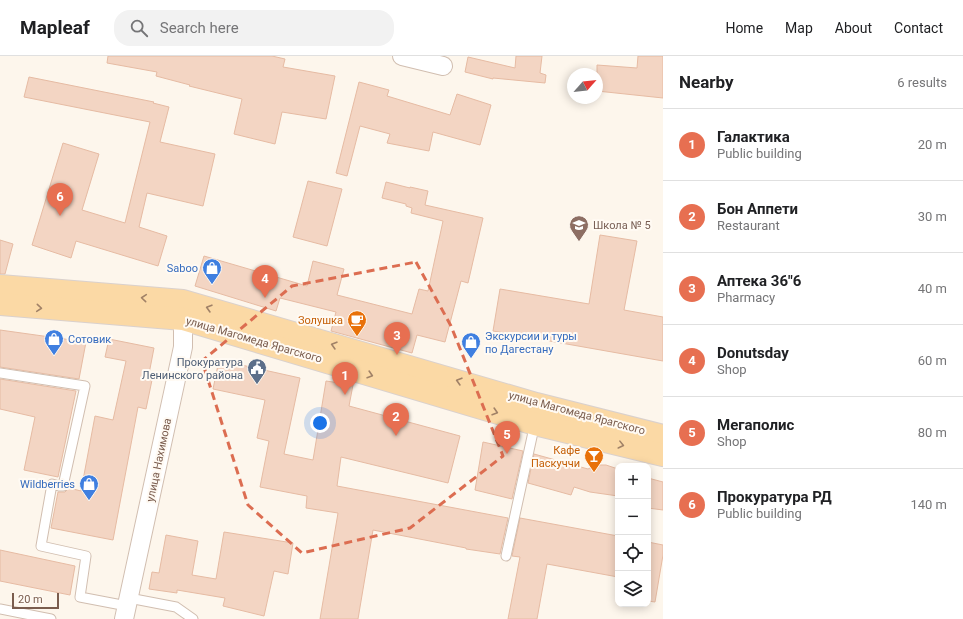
<!DOCTYPE html>
<meta charset="utf-8">
<style>
:root{--surface:#fff;--page:#f2f2f2;--text:#202124;--muted:#757577;--line:#e0e0e0;--accent:#e76f51}
body{margin:0;font-family:Roboto,sans-serif;background:var(--page);color:var(--text)}
.controls{position:absolute;right:12px;bottom:12px;display:grid;overflow:hidden;border-radius:8px;box-shadow:0 2px 10px #0003}
.controls button{width:36px;height:36px;display:grid;place-items:center;padding:0;border:0;border-bottom:1px solid var(--line);background:var(--surface);color:var(--text);font:20px sans-serif}
.compass{position:absolute;left:567px;top:12px;width:36px;height:36px;border-radius:50%;background:var(--surface);box-shadow:0 2px 10px #0003;rotate:63deg}
.scale{position:absolute;left:12px;bottom:10px;width:47px;box-sizing:border-box;padding-left:4px;border:2px solid #7a5c4d;border-top:0;font-size:11px;line-height:14px;white-space:nowrap;color:#7a5c4d;-webkit-text-stroke:3px #fffaf3;paint-order:stroke}
.you{position:absolute;left:320px;top:367px;width:14px;height:14px;margin:-10px;border:3px solid #fff;border-radius:50%;background:#1a73e8;box-shadow:0 0 0 6px #1a73e833}
.badge{display:grid;place-items:center;width:26px;height:26px;border-radius:50%;background:var(--accent);color:#fff;font-size:13px;font-weight:700}
.pin{position:absolute;translate:-50% -33px;filter:drop-shadow(0 1px 2px #0008)}
.pin::after{content:'';position:absolute;top:21px;width:14px;height:12px;background:inherit;clip-path:polygon(0 0,100% 0,50% 100%)}
.list{margin:0;padding:0;list-style:none}
h2{display:flex;justify-content:space-between;align-items:center;height:52px;margin:0;padding:0 16px;font-size:17px}
h2 small{font-size:13px;font-weight:400;color:var(--muted)}
.list li{display:grid;grid-template-columns:26px 1fr auto;gap:12px;align-items:center;box-sizing:border-box;height:72px;padding:0 16px;border-top:1px solid var(--line)}
.list b{display:block;font-size:15px;white-space:nowrap}
.list p{margin:0;font-size:13px;white-space:nowrap;color:var(--muted)}
.list em{font-size:13px;font-style:normal;color:var(--muted)}
.icon{flex:none;width:22px;height:22px;fill:none;stroke:currentColor;stroke-width:2;stroke-linecap:round;stroke-linejoin:round}
.map{position:relative;flex:none;width:663px;height:563px;overflow:hidden}
header{display:flex;align-items:center;gap:24px;box-sizing:border-box;height:56px;padding:0 20px;background:var(--surface);border-bottom:1px solid var(--line)}
header strong{font-size:19px}
nav{display:flex;gap:22px;margin-inline-start:auto;font-size:14px}
.search{width:280px;height:36px;background:var(--page);display:flex;align-items:center;gap:10px;box-sizing:border-box;padding:0 14px;border-radius:16px;color:var(--muted);font-size:15px}
main{display:flex}
aside{flex:1;background:var(--surface)}
.map>svg:first-child{display:block}
</style>
<header>
<strong>Mapleaf</strong>
<div class="search"><svg class="icon" aria-label="search" viewBox="0 0 24 24"><circle cx="10" cy="10" r="6"/><path d="M15 15l6 6"/></svg>Search here</div>
<nav><a>Home</a><a>Map</a><a>About</a><a>Contact</a></nav>
</header>
<main>
<div class="map">
<svg width="663" height="563" viewBox="0 0 663 563">
<rect width="100%" height="100%" fill="#fdf6ec"/>
<g fill="#f3d5c3" stroke="#e6bba3">
<polygon points="108,0 272,0 285,3 283,11 335,20 326,63 282,56 275,88 234,78 242,43 189,30 190,29 156,20 157,16 107,7"/>
<polygon points="516,0 542,0 540,17 546,19 545,27 493,22 493,23 465,16 468,1 515,12"/>
<polygon points="638,0 663,0 663,42 597,35 597,9 637,12"/>
<polygon points="29,21 154,46 153,47 169,51 160,86 215,98 203,150 147,137 139,171 167,180 158,210 76,185 71,202 32,189 63,87 99,98 82,154 125,167 150,66 24,41"/>
<polygon points="359,26 389,34 387,40 450,59 457,38 491,49 480,89 433,76 429,95 387,87 390,78 360,70 347,120 336,117"/>
<polygon points="308,125 342,133 327,190 293,181"/>
<polygon points="386,126 410,132 410,131 428,135 425,149 483,162 468,227 461,225 445,286 417,279 412,297 331,275 336,256 280,242 276,255 195,230 204,200 307,230 313,205 344,213 337,239 412,258 419,233 428,235 443,165 411,157 412,152 406,150 406,148 382,142"/>
<polygon points="600,179 637,185 624,254 663,261 663,305 493,275 500,233 589,248"/>
<polygon points="0,184 13,188 5,218 0,218"/>
<polygon points="0,274 86,286 79,323 0,311"/>
<polygon points="109,283 154,292 148,323 152,324 146,353 138,351 113,484 51,472 58,436 65,436 69,432 81,435 95,360 113,364 126,305 105,301"/>
<polygon points="219,304 300,322 284,398 313,404 326,325 353,329 349,350 460,380 448,427 341,401 337,430 508,462 500,498 466,493 466,492 373,474 358,563 320,563 338,457 306,452 307,440 260,431 269,385 257,382 265,344 213,333"/>
<polygon points="0,323 76,335 58,421 24,414 35,361 0,353"/>
<polygon points="483,386 523,395 512,443 475,434"/>
<polygon points="534,398 588,413 596,409 606,409 618,413 618,440 590,436 574,431 571,439 528,427"/>
<polygon points="648,422 663,426 663,454 648,452"/>
<polygon points="520,462 618,480 618,521 547,508 537,563 508,563 520,501 512,500"/>
<polygon points="224,476 293,487 288,518 274,515 264,560 223,550 225,542 177,534 177,537 149,533 152,516 159,517 166,479 198,485 192,519 216,523"/>
<polygon points="648,486 663,489 663,499 655,546 648,545"/>
<polygon points="0,494 75,510 70,539 0,525"/>
</g>
<g fill="none" stroke-linecap="round" stroke-linejoin="round">
<g stroke="#d1beb0" stroke-width="11">
<g id="lane">
<polyline points="0,317 85,330 63,430 59,430 52,428 41,490 86,500 80,541 127,550"/>
<polyline points="506,500 535,367"/>
<polyline points="129,542 176,551 193,563"/>
<polyline points="0,553 51,563"/>
</g>
</g>
<g stroke="#d1beb0" stroke-width="20">
<g id="street">
<polyline points="402,0 443,10"/>
<polyline points="124,563 183,291 183,250"/>
</g>
</g>
<g stroke="#dad1cd" stroke-width="24">
<g id="primary">
<polyline points="0,230 183,245 536,348 663,380"/>
<polyline points="0,248 183,263 535,368 663,399"/>
</g>
</g>
<use href="#lane" stroke="#fff" stroke-width="9"/>
<use href="#street" stroke="#fff" stroke-width="18"/>
<use href="#primary" stroke="#fbd9a5" stroke-width="22"/>
</g>
<defs><path id="oneway-chevron" d="M-2-3.5L2.5 0L-2 3.5" fill="none" stroke-width="1.6" stroke-linecap="round" stroke-linejoin="round"/></defs>
<g stroke="#a18267">
<use href="#oneway-chevron" transform="translate(144 242) rotate(-175)"/>
<use href="#oneway-chevron" transform="translate(39 252) rotate(5)"/>
<use href="#oneway-chevron" transform="translate(209 252) rotate(-164)"/>
<use href="#oneway-chevron" transform="translate(334 289) rotate(-164)"/>
<use href="#oneway-chevron" transform="translate(370 319) rotate(17)"/>
<use href="#oneway-chevron" transform="translate(459 325) rotate(-164)"/>
<use href="#oneway-chevron" transform="translate(495 356) rotate(17)"/>
<use href="#oneway-chevron" transform="translate(621 389) rotate(14)"/>
</g>
<path fill="none" stroke="#dc6d51" stroke-width="3" stroke-dasharray="8 5" stroke-linejoin="round" d="M 416,206 L 451,270 L 503,400 L 410,472 L 302,497 L 248,449 L 202,305 L 292,230 Z"/>
<defs>
<g id="school-pin" transform="scale(1)"><path d="M0 17L-7.5 6A9.5 9.5 0 1 1 7.5 6Z" fill="#8d6e63" stroke="#fffaf3"/><path d="M0-5L7-2L0 1L-7-2ZM-4 1L0 2.5L4 1V4Q0 6-4 4Z" fill="#fff"/></g>
<g id="shop-pin" transform="scale(1)"><path d="M0 17L-7.5 6A9.5 9.5 0 1 1 7.5 6Z" fill="#3f7fe0" stroke="#fffaf3"/><path d="M-5-2.5h2.3a2.7 3.5 0 0 1 5.4 0H5L5.5 6h-11ZM-1.5-2.5h3a1.5 2.3 0 0 0-3 0Z" fill="#fff"/></g>
<g id="cafe-pin" transform="scale(1)"><path d="M0 17L-7.5 6A9.5 9.5 0 1 1 7.5 6Z" fill="#e8710a" stroke="#fffaf3"/><path d="M-5.5-4.5H6V0H3Q3 3.5 0 3.5H-2.5Q-5.5 3.5-5.5 0ZM3-3.2v2h1.7v-2ZM-6 4.5H4V6H-6Z" fill="#fff"/></g>
<g id="civic-pin" transform="scale(1)"><path d="M0 17L-7.5 6A9.5 9.5 0 1 1 7.5 6Z" fill="#5c6f8a" stroke="#fffaf3"/><path d="M-.6-6.5H3V-4.5H.6V-3L4-1V1h2V6H-6V1h2V-1L-.6-3ZM-1.2 2.5V6h2.4V2.5Z" fill="#fff"/></g>
<g id="bar-pin" transform="scale(1)"><path d="M0 17L-7.5 6A9.5 9.5 0 1 1 7.5 6Z" fill="#e8710a" stroke="#fffaf3"/><path d="M-6-5H6L.8 .8V4.5H3.5V6h-7V4.5H-.8V.8Z" fill="#fff"/></g>
</defs>
<g fill-rule="evenodd">
<use href="#school-pin" x="579" y="169"/>
<use href="#shop-pin" x="212" y="212"/>
<use href="#cafe-pin" x="357" y="264"/>
<use href="#shop-pin" x="54" y="283"/>
<use href="#shop-pin" x="471" y="286"/>
<use href="#civic-pin" x="257" y="312"/>
<use href="#bar-pin" x="594" y="400"/>
<use href="#shop-pin" x="89" y="428"/>
</g>
<g text-anchor="middle" dominant-baseline="central" stroke-width="4" stroke-linejoin="round" paint-order="stroke">
<g font-size="11" fill="#785e54" stroke="#fffaf3" text-anchor="start">
<text x="593" y="169">Школа № 5</text>
</g>
<g font-size="11" fill="#366cbe" stroke="#fffaf3" text-anchor="end">
<text x="198" y="212">Saboo</text>
<text x="485" y="280" text-anchor="start">Экскурсии и туры<tspan x="485" dy="13">по Дагестану</tspan></text>
<text x="68" y="283" text-anchor="start">Сотовик</text>
<text x="75" y="428">Wildberries</text>
</g>
<g font-size="11" fill="#c56008" stroke="#fffaf3" text-anchor="end">
<text x="343" y="264">Золушка</text>
<text x="580" y="394">Кафе<tspan x="580" dy="13">Паскуччи</tspan></text>
</g>
<g font-size="11" fill="#7a5c4d" stroke="#fffaf3">
<text transform="translate(254 284) rotate(16)">улица Магомеда Ярагского</text>
<text transform="translate(577 357) rotate(15)">улица Магомеда Ярагского</text>
<text transform="translate(159 404) rotate(-78)">улица Нахимова</text>
</g>
<g font-size="11" fill="#4e5e75" stroke="#fffaf3" text-anchor="end">
<text x="243" y="306">Прокуратура<tspan x="243" dy="13">Ленинского района</tspan></text>
</g>
</g>
</svg>
<div class="controls">
<button>+</button>
<button>−</button>
<button><svg class="icon" aria-label="locate" viewBox="0 0 24 24"><circle cx="12" cy="12" r="6"/><path d="M12 2v4M12 18v4M2 12h4M18 12h4"/></svg></button>
<button><svg class="icon" aria-label="layers" viewBox="0 0 24 24"><path d="M12 4l9 5-9 5-9-5zM3 14l9 5 9-5"/></svg></button>
</div>
<svg class="compass" viewBox="-18 -18 36 36"><path d="M0-13l5 13h-10z" fill="#e53935"/><path d="M0 13l5-13h-10z" fill="#757577"/></svg>
<div class="scale">20 m</div>
<div class="you"></div>
<div class="pin badge" style="left:345px;top:339px">1</div>
<div class="pin badge" style="left:396px;top:380px">2</div>
<div class="pin badge" style="left:397px;top:299px">3</div>
<div class="pin badge" style="left:265px;top:242px">4</div>
<div class="pin badge" style="left:507px;top:398px">5</div>
<div class="pin badge" style="left:60px;top:160px">6</div>
</div>
<aside>
<h2>Nearby<small>6 results</small></h2>
<ul class="list">
<li><span class="badge">1</span><div><b>Галактика</b><p>Public building</p></div><em>20 m</em></li>
<li><span class="badge">2</span><div><b>Бон Аппети</b><p>Restaurant</p></div><em>30 m</em></li>
<li><span class="badge">3</span><div><b>Аптека 36&quot;6</b><p>Pharmacy</p></div><em>40 m</em></li>
<li><span class="badge">4</span><div><b>Donutsday</b><p>Shop</p></div><em>60 m</em></li>
<li><span class="badge">5</span><div><b>Мегаполис</b><p>Shop</p></div><em>80 m</em></li>
<li><span class="badge">6</span><div><b>Прокуратура РД</b><p>Public building</p></div><em>140 m</em></li>
</ul>
</aside>
</main>
